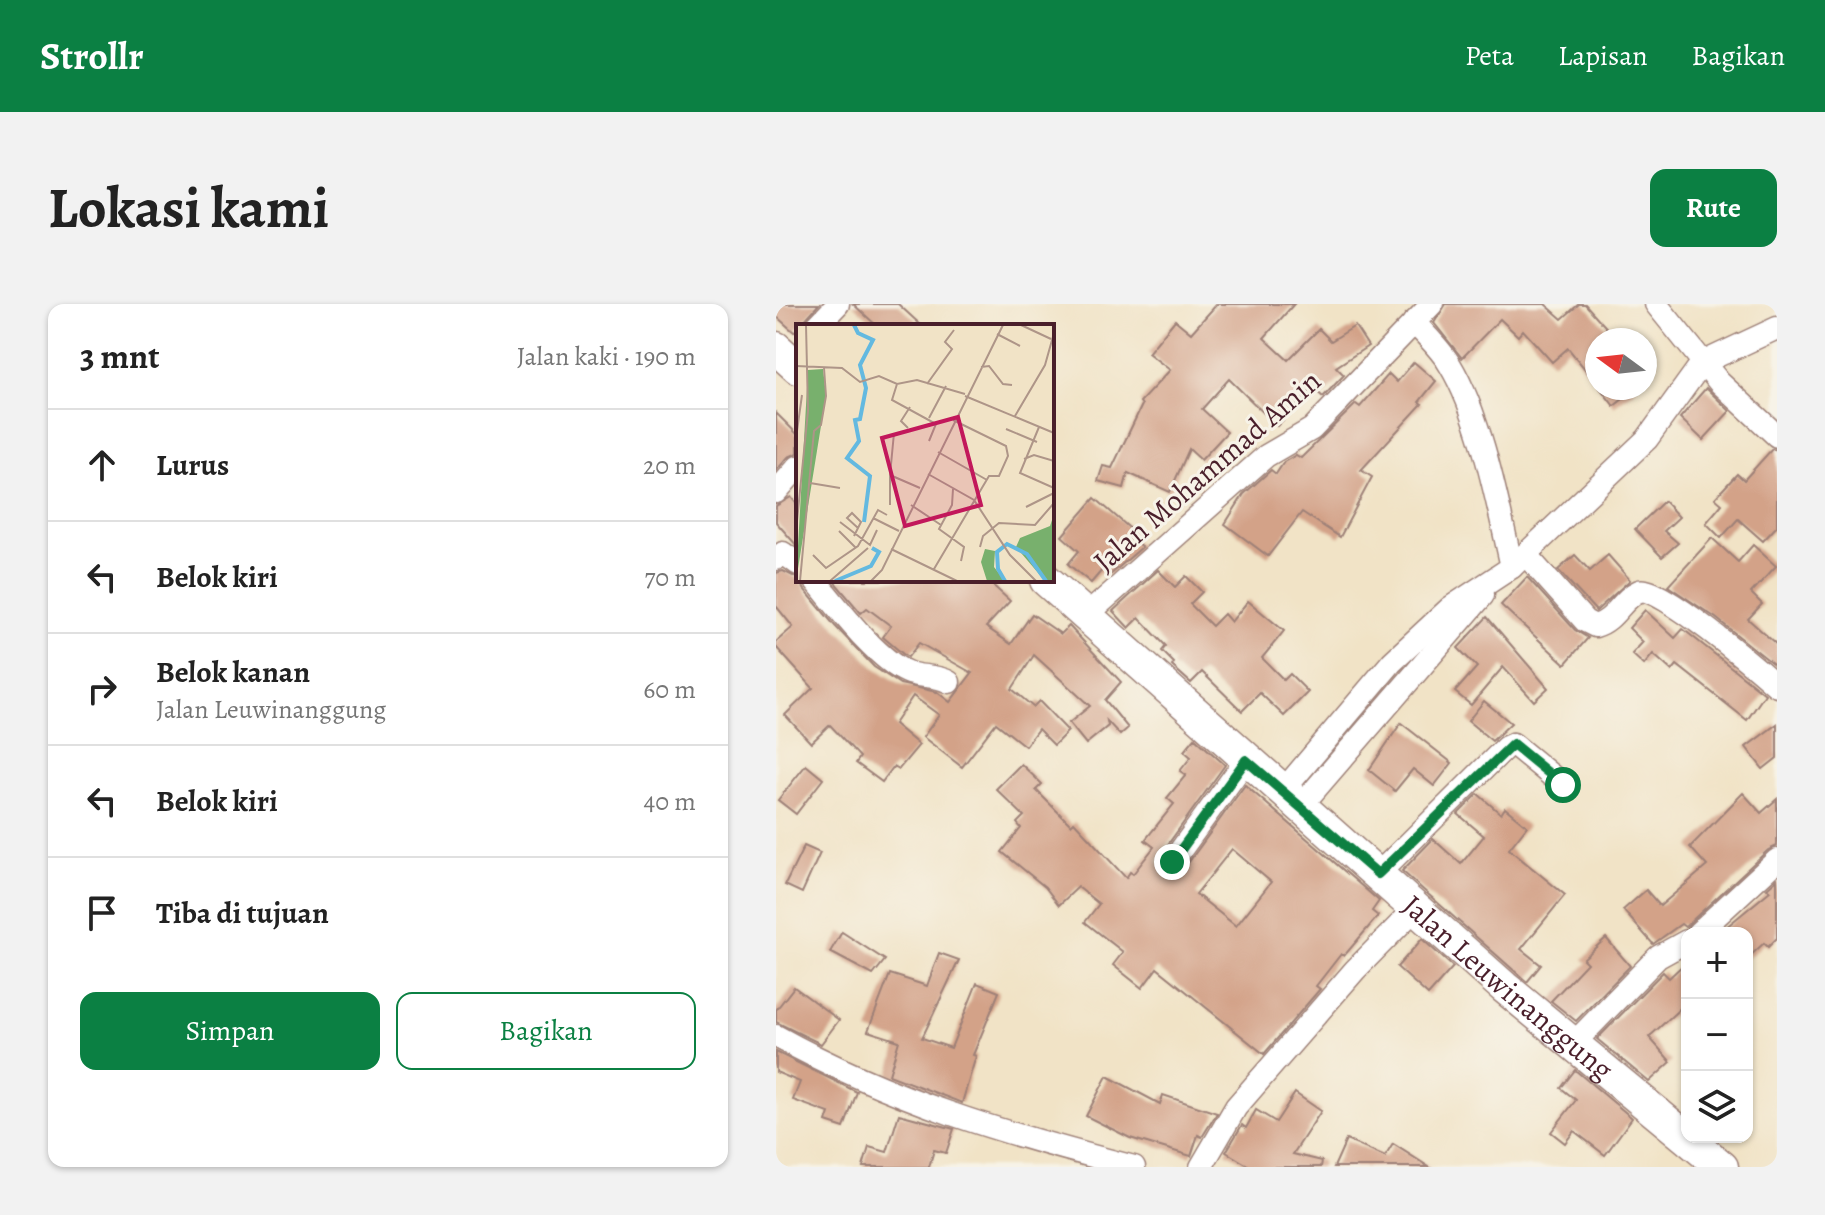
<!DOCTYPE html>
<html lang="id">
<meta charset="utf-8">
<style>
:root{--surface:#fff;--page:#f2f2f2;--text:#222;--muted:#767676;--line:#e0e0e0;--accent:#0b8043}
body{margin:0;font-family:Alegreya,serif;background:var(--page);color:var(--text)}
.controls{position:absolute;right:24px;bottom:24px;display:grid;overflow:hidden;border-radius:16px;box-shadow:0 2px 6px #0004}
.controls button{width:72px;height:72px;display:grid;place-items:center;padding:0;border:0;border-bottom:2px solid var(--line);background:var(--surface);color:var(--text);font:40px sans-serif}
.compass{position:absolute;left:809px;top:24px;width:72px;height:72px;border-radius:50%;background:var(--surface);box-shadow:0 2px 6px #0004;rotate:285deg}
.stop{position:absolute;width:24px;height:24px;margin:-18px;border:6px solid #0b8043;border-radius:50%;background:#fff}
.stop.end{background:#0b8043;border-color:#fff;box-shadow:0 2px 8px #0008}
.list{margin:0;padding:0;list-style:none}
h2{display:flex;justify-content:space-between;align-items:center;height:104px;margin:0;padding:0 32px;font-size:34px}
h2 small{font-size:26px;font-weight:400;color:var(--muted)}
.list li{display:grid;grid-template-columns:52px 1fr auto;gap:24px;align-items:center;box-sizing:border-box;height:112px;padding:0 32px;border-top:2px solid var(--line)}
.list b{display:block;font-size:30px;white-space:nowrap}
.list p{margin:0;font-size:26px;white-space:nowrap;color:var(--muted)}
.list em{font-size:26px;font-style:normal;color:var(--muted)}
.actions{display:flex;gap:16px;padding:24px 32px}
.actions a{flex:1;padding:18px 0;border:2px solid var(--accent);border-radius:16px;text-align:center;font-size:28px;color:var(--accent)}
.actions .main{background:var(--accent);color:#fff}
.icon{flex:none;width:44px;height:44px;fill:none;stroke:currentColor;stroke-width:2;stroke-linecap:round;stroke-linejoin:round}
.map{position:relative;flex:none;width:1001px;height:863px;overflow:hidden;border-radius:16px}
header{display:flex;align-items:center;gap:48px;box-sizing:border-box;height:112px;padding:0 40px;background:var(--accent);color:#fff}
header strong{font-size:38px}
nav{display:flex;gap:44px;margin-inline-start:auto;font-size:28px}
.intro{display:flex;align-items:center;justify-content:space-between;box-sizing:border-box;height:192px;padding:0 48px}
h1{margin:0;font-size:56px}
.button{padding:20px 36px;border-radius:16px;background:var(--accent);color:#fff;font-size:28px;font-weight:700}
main{display:flex;gap:48px;padding:0 48px}
aside{flex:1;background:var(--surface);border-radius:16px;box-shadow:0 2px 6px #0004}
.map>svg:first-child{display:block}
</style>
<header>
<strong>Strollr</strong>
<nav><a>Peta</a><a>Lapisan</a><a>Bagikan</a></nav>
</header>
<div class="intro"><h1>Lokasi kami</h1><a class="button">Rute</a></div>
<main>
<aside>
<h2>3 mnt<small>Jalan kaki · 190 m</small></h2>
<ul class="list">
<li><svg class="icon" aria-label="ahead" viewBox="0 0 24 24"><path d="M12 20V5M6 11l6-6 6 6"/></svg><div><b>Lurus</b></div><em>20 m</em></li>
<li><svg class="icon" aria-label="left" viewBox="0 0 24 24"><path d="M17 20v-9H6M10 6l-5 5 5 5"/></svg><div><b>Belok kiri</b></div><em>70 m</em></li>
<li><svg class="icon" aria-label="right" viewBox="0 0 24 24"><path d="M7 20v-9h11M14 6l5 5-5 5"/></svg><div><b>Belok kanan</b><p>Jalan Leuwinanggung</p></div><em>60 m</em></li>
<li><svg class="icon" aria-label="left" viewBox="0 0 24 24"><path d="M17 20v-9H6M10 6l-5 5 5 5"/></svg><div><b>Belok kiri</b></div><em>40 m</em></li>
<li><svg class="icon" aria-label="arrive" viewBox="0 0 24 24"><path d="M6 21V4h12l-3 4 3 4H6"/></svg><div><b>Tiba di tujuan</b></div></li>
</ul>
<div class="actions"><a class="main">Simpan</a><a>Bagikan</a></div>
</aside>
<div class="map">
<svg width="1001" height="863" viewBox="0 0 1001 863">
<rect width="100%" height="100%" fill="#f7f3e8"/>
<filter id="ink" filterUnits="userSpaceOnUse"><feTurbulence type="fractalNoise" baseFrequency=".0125" numOctaves="2"/><feDisplacementMap in="SourceGraphic" scale="16" xChannelSelector="R" yChannelSelector="G"/><feConvolveMatrix kernelMatrix="1 2 1 2 8 2 1 2 1" color-interpolation-filters="sRGB"/></filter>
<filter id="wash" filterUnits="userSpaceOnUse"><feTurbulence type="fractalNoise" baseFrequency=".006" numOctaves="4" result="noise"/><feDisplacementMap in="SourceGraphic" scale="32" xChannelSelector="R" yChannelSelector="G"/><feGaussianBlur stdDeviation="1.8" result="paint"/><feColorMatrix in="noise" values="0 0 0 0 0 0 0 0 0 0 0 0 0 0 0 0 0 1.4 0 .05"/><feComposite in="paint" operator="in"/></filter>
<g filter="url(#wash)">
<rect width="100%" height="100%" fill="#f1e3c6"/>
<g id="blocks">
<g fill="#d3a288" fill-rule="evenodd">
<polygon points="0,0 43,0 18,28 0,12"/>
<polygon points="77,0 122,0 146,22 101,22"/>
<polygon points="441,0 518,0 488,34 512,56 543,25 555,37 579,22 592,42 560,63 568,71 547,93 537,84 501,122 453,75 426,105 451,128 425,156 413,145 394,188 352,169 348,184 322,177 327,162 336,164 366,101 364,98 394,66 372,49 399,16 415,29"/>
<polygon points="670,0 769,0 786,15 803,0 809,0 836,30 830,36 821,36 821,80 792,44 776,58 747,26 742,32 724,15 686,54 658,19"/>
<polygon points="638,58 660,77 643,98 646,100 585,166 596,173 564,233 526,208 492,252 449,220 468,190 495,166 500,170 508,158 520,151 525,154 580,100 584,103 613,70 621,78"/>
<polygon points="824,84 861,84 838,102"/>
<polygon points="930,84 954,107 927,136 904,114"/>
<polygon points="0,109 22,131 22,149 12,153 0,167"/>
<polygon points="996,145 1001,146 1001,222 987,237 962,215 945,234 930,219 946,200 939,194 961,170 968,176"/>
<polygon points="15,193 22,202 22,243 0,218 0,202"/>
<polygon points="319,194 358,228 354,233 366,243 334,271 327,265 315,279 292,260 303,247 286,232"/>
<polygon points="888,197 903,213 888,227 902,239 886,253 859,225"/>
<polygon points="936,234 962,258 977,241 1000,262 975,289 986,300 972,315 1001,341 1001,363 940,314 892,282"/>
<polygon points="799,251 814,267 832,251 854,276 820,307 782,266"/>
<polygon points="382,266 399,283 410,272 426,288 414,300 436,322 448,310 455,318 472,297 508,327 486,354 508,376 514,370 532,388 508,412 484,389 466,407 426,368 415,379 396,362 398,359 386,347 390,342 363,314 353,324 337,307"/>
<polygon points="7,267 25,276 28,285 59,322 98,363 124,380 161,388 174,398 196,369 143,339 132,353 127,350 107,333 115,322 91,304 85,309 57,276 211,276 234,297 210,323 235,340 256,310 285,330 293,322 345,378 329,396 352,424 344,431 331,417 332,422 310,440 293,419 314,402 258,351 236,385 257,403 263,397 292,427 278,441 262,425 249,442 220,419 186,463 147,433 163,411 137,392 118,420 143,441 123,465 118,462 106,478 80,459 84,453 54,421 35,439 9,411 37,384 0,343 0,338 17,323 0,302 0,269"/>
<polygon points="751,273 799,326 812,334 789,360 725,301"/>
<polygon points="869,306 899,334 907,325 989,390 971,416 901,361 896,367 877,350 868,361 856,350 867,338 853,324"/>
<polygon points="711,313 772,384 758,397 727,363 695,401 679,388 701,363 682,344"/>
<polygon points="708,397 735,419 716,437 692,417"/>
<polygon points="625,419 676,459 658,482 637,465 619,487 593,466"/>
<polygon points="1001,420 1001,454 987,465 970,443"/>
<path d="M 419,434 L 449,461 L 385,550 L 382,557 L 387,569 L 395,572 L 407,566 L 469,481 L 603,597 L 596,607 L 602,612 L 568,652 L 565,650 L 540,682 L 544,685 L 488,750 L 381,664 L 366,684 L 337,661 L 347,648 L 309,618 L 323,600 L 302,583 L 283,601 L 269,583 L 226,548 L 245,524 L 241,519 L 248,512 L 220,485 L 245,460 L 266,480 L 260,486 L 295,521 L 298,518 L 350,574 L 354,568 L 357,570 L 378,543 L 369,536 L 398,500 L 391,494 L 410,471 L 404,467 L 415,453 L 408,447 ZM 456,545 L 495,578 L 460,622 L 420,590 Z"/>
<polygon points="30,461 47,475 20,510 2,496"/>
<polygon points="967,489 985,509 1001,495 1001,542 992,546 909,623 905,620 877,640 847,606 870,586 884,602 931,562 914,543"/>
<polygon points="702,490 725,510 729,504 751,522 733,545 789,591 745,645 765,661 751,678 626,567 657,535 685,560 708,532 682,510"/>
<polygon points="28,542 44,549 26,589 9,581"/>
<polygon points="1001,575 1001,634 992,643 988,639 971,655 971,629 943,629 994,587 991,584"/>
<polygon points="66,628 109,656 97,671 54,648"/>
<polygon points="830,634 854,662 800,717 775,697 811,659 807,655"/>
<polygon points="646,635 677,663 652,691 621,663"/>
<polygon points="163,649 183,656 146,734 175,744 201,679 223,688 197,751 200,752 186,799 113,771 123,737 92,727 114,670 151,682"/>
<polygon points="911,657 911,698 873,733 895,758 873,778 821,735 887,668 893,674"/>
<polygon points="18,683 63,716 45,740 0,718 0,706"/>
<polygon points="0,748 81,788 68,824 50,818 53,809 17,796 24,778 0,768"/>
<polygon points="799,766 856,814 829,851 798,827 789,839 775,828 800,796 785,784"/>
<polygon points="331,772 384,800 387,791 441,809 426,833 422,831 415,852 354,834 310,812"/>
<polygon points="519,789 545,807 517,850 546,857 545,863 475,863 450,848 466,821 470,824 480,806 500,818"/>
<polygon points="123,810 178,825 170,849 158,846 153,863 87,863 93,843 111,848"/>
<polygon points="570,836 609,853 617,840 653,863 558,863"/>
</g>
</g>
</g>
<g filter="url(#ink)">
<use href="#blocks" fill-opacity="0" stroke="#9e8178" stroke-width="2"/>
<g fill="none" stroke-linecap="round" stroke-linejoin="round">
<g stroke="#9e8178" stroke-width="25">
<g id="minor">
<polyline points="880,0 943,78 1001,132"/>
<path d="M 638,18 C 650,32 665,45 674,61 C 706,114 722,202 736,263"/>
<polyline points="41,22 62,0"/>
<polyline points="0,188 22,163"/>
<path d="M 750,251 L 809,317 L 819,322 C 839,317 845,295 863,287 C 881,279 983,366 1001,382"/>
<polyline points="0,255 7,249 22,260"/>
<path d="M 39,276 C 60,301 101,356 131,368 C 144,374 159,370 173,378"/>
<polyline points="312,310 490,152 536,125 656,0"/>
<polyline points="506,488 616,358 674,304 736,263 871,135 926,59 1001,24"/>
<polyline points="524,503 707,291"/>
<polyline points="396,558 470,456"/>
<polyline points="602,570 730,443 737,440 787,481"/>
<polyline points="922,629 1001,556"/>
<path d="M 0,732 C 117,797 229,830 358,863"/>
<polyline points="797,740 882,653 911,637"/>
<polyline points="425,863 460,803 579,666 640,604"/>
</g>
</g>
<g stroke="#9e8178" stroke-width="35">
<g id="secondary">
<polyline points="0,44 22,64"/>
<path id="s1" d="M 270,276 L 728,683 L 946,863"/>
</g>
</g>
<use href="#minor" stroke="#fff" stroke-width="22"/>
<use href="#secondary" stroke="#fff" stroke-width="32"/>
</g>
</g>
<g fill="none" stroke-linecap="round" stroke-linejoin="round" filter="url(#ink)">
<polyline stroke="#0b8043" stroke-width="10" points="396,558 470,456 602,570 737,440 787,481"/>
</g>
<g text-anchor="middle" dominant-baseline="central" stroke-width="6" stroke-linejoin="round" paint-order="stroke">
<g font-size="30" fill="#4a1f2b" stroke="#f7f3e8">
<text transform="translate(431 167) rotate(-41)">Jalan Mohammad Amin</text>
<text stroke="none"><textPath href="#s1" startOffset="616">Jalan Leuwinanggung</textPath></text>
</g>
</g>
<g transform="translate(20 20)">
<rect width="258" height="258" fill="#f1e3c6"/>
<path d="M 27,45 L 30,71 L 0,257 L 12,46 ZM 258,190 L 258,257 L 249,257 L 220,223 L 224,214 L 254,202 ZM 189,225 L 199,227 L 198,243 L 209,257 L 191,257 L 185,238 Z" fill="#78b06d"/>
<path fill="none" stroke="#63b9e0" stroke-width="4" d="M 58,1 L 62,9 L 77,16 L 64,41 L 70,64 L 64,95 L 59,96 L 63,117 L 51,134 L 74,152 L 68,198M 39,257 L 75,242 L 83,228 L 76,224M 209,257 L 202,245 L 201,228 L 211,220 L 231,230 L 250,257"/>
<path fill="none" stroke="#ae9588" stroke-width="2" d="M 225,1 L 255,15M 201,10 L 224,22M 0,42 L 46,44 L 64,58 L 83,52 L 101,60 L 121,56 L 169,70M 185,43 L 193,42 L 207,60 L 216,61M 101,60 L 96,76 L 140,100 L 133,117M 131,60 L 156,25 L 149,18 L 158,6M 169,72 L 258,109M 219,92 L 249,41 L 258,9M 133,94 L 150,62M 243,103 L 224,149 L 258,164M 112,104 L 105,97 L 114,83M 210,105 L 241,118M 98,109 L 94,151 L 124,164M 0,114 L 6,71M 142,128 L 191,156M 228,135 L 238,131 L 258,137M 132,150 L 178,176 L 214,231 L 240,257M 94,151 L 94,181M 14,159 L 44,164M 157,165 L 156,181 L 143,205 L 168,223 L 165,237M 115,181 L 145,201M 230,183 L 258,169M 77,194 L 103,207M 44,198 L 74,221 L 81,206M 0,207 L 12,87 L 10,1M 43,207 L 60,224M 58,212 L 65,198 L 56,189 L 51,194 L 62,204M 184,223 L 187,212 L 203,199 L 239,201 L 258,179M 95,225 L 161,257M 17,231 L 30,244 L 62,222 L 82,186 L 91,191M 138,245 L 193,152 L 203,152 L 212,132 L 210,122 L 157,96M 4,257 L 18,107 L 25,101 L 30,72 L 28,44M 34,257 L 72,224M 75,257 L 86,246 L 207,1"/>
<path fill="#c2185b" fill-opacity="0.15" stroke="#c2185b" stroke-width="4" d="M 162,93 L 185,181 L 109,202 L 86,114 Z"/>
<rect width="258" height="258" fill="none" stroke="#4a1f2b" stroke-width="4"/>
</g>
</svg>
<div class="controls">
<button>+</button>
<button>−</button>
<button><svg class="icon" aria-label="layers" viewBox="0 0 24 24"><path d="M12 4l9 5-9 5-9-5zM3 14l9 5 9-5"/></svg></button>
</div>
<svg class="compass" viewBox="-18 -18 36 36"><path d="M0-13l5 13h-10z" fill="#e53935"/><path d="M0 13l5-13h-10z" fill="#767676"/></svg>
<div class="stop" style="left:787px;top:481px"></div>
<div class="stop end" style="left:396px;top:558px"></div>
</div>
</main>
